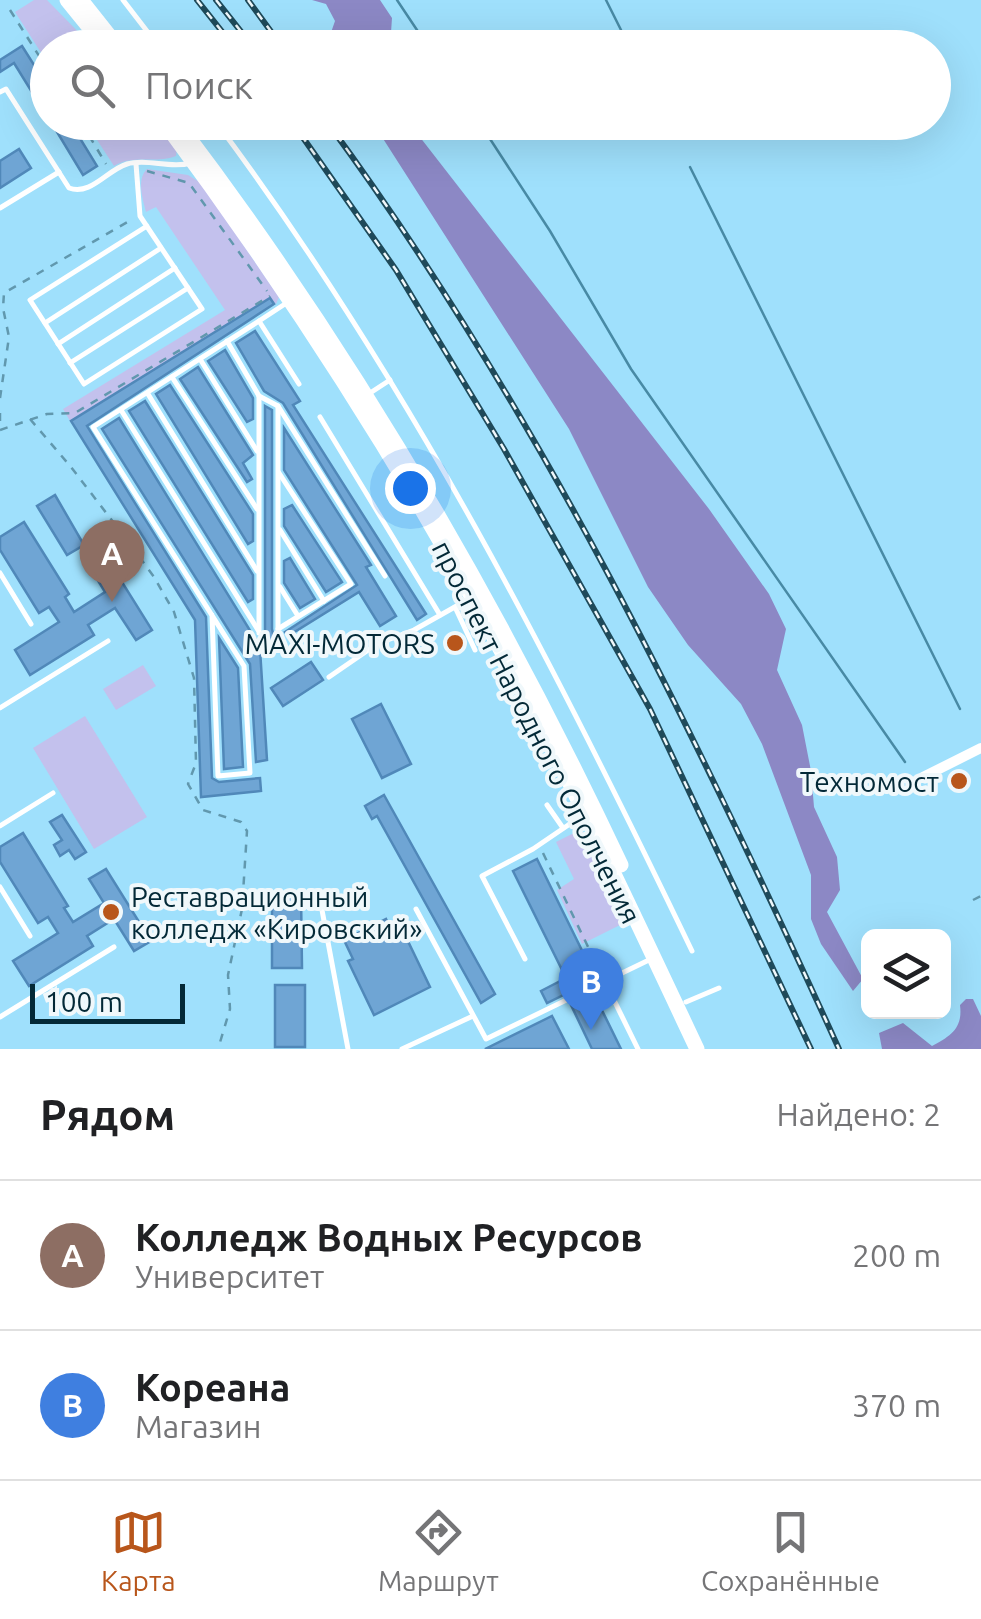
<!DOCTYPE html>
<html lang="ru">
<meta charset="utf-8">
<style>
:root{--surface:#fff;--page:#f6f6f6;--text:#202124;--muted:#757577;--line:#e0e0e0;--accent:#b8561b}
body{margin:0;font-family:Ubuntu,sans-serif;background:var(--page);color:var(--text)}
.controls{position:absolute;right:30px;bottom:30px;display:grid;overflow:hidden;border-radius:15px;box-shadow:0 10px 40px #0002}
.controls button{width:90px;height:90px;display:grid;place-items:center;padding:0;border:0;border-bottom:2px solid var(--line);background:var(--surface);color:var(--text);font:50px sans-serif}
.scale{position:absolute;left:30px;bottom:25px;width:155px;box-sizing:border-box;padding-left:10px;border:5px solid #032937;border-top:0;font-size:28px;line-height:35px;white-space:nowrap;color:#032937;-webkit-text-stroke:8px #f0f8fb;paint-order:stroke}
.you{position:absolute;left:410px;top:488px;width:35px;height:35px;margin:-25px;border:8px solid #fff;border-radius:50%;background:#1a73e8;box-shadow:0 0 0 15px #1a73e833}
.badge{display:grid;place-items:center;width:65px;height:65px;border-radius:50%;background:var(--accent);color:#fff;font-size:32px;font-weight:700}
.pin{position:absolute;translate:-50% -82px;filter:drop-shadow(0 2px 5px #0008)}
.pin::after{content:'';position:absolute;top:52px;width:35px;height:30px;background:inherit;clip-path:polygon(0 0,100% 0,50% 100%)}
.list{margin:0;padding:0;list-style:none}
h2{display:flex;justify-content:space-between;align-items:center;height:130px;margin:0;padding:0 40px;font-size:42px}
h2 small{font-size:32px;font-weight:400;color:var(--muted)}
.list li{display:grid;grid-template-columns:65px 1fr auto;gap:30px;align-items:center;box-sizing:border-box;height:150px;padding:0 40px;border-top:2px solid var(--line)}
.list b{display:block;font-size:38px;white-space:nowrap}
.list p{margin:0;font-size:32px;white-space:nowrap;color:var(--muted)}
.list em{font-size:32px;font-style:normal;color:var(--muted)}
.icon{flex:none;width:55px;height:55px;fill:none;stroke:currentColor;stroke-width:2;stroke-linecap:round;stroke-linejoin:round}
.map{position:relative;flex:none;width:981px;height:1049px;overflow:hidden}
.search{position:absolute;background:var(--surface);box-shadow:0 10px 40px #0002;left:30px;right:30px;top:30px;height:110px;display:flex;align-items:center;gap:25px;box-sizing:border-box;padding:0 35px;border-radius:55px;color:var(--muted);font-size:38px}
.sheet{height:430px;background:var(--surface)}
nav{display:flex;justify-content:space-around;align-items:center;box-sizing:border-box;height:140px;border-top:2px solid var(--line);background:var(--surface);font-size:28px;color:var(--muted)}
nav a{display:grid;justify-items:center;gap:5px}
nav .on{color:var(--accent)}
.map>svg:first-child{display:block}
</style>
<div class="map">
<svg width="981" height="1049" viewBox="0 0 981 1049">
<rect width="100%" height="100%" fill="#9fe0fc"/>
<g fill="#c3c1ed">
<polygon points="34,0 47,0 93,47 48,48 47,62 15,12"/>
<path d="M 86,123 L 156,123 L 177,149 L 176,156 C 156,164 133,154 114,166 Z"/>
<path d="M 147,169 L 188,175 L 201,183 L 279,297 L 276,304 L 270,298 L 70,421 L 63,409 L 225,310 L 156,207 L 146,212 C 143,199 136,180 147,169 Z"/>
<polygon points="143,665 156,686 116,710 103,689"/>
<polygon points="85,716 147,817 94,849 33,748"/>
<polygon points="580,830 587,835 628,921 582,944 557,890 574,879 556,842"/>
</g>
<g fill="#8c88c5">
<polygon points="312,0 380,0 392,18 390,47 326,47 335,21 326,4"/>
<polygon points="373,123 409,123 709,509 769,594 786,629 777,670 802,725 811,771 814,807 837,857 840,890 827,912 863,979 853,991 821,944 811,919 811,875 762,744 741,704 688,645 648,587 569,429"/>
<path d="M 966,999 L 973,999 L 981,1016 L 981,1049 L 882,1049 L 879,1033 L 903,1023 L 932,1046 C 951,1036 963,1028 960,1005 Z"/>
</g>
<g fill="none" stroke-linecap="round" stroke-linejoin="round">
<g stroke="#488aa5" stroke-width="2.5">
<polyline points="397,0 429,48"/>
<polyline points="606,0 630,48"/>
<polyline points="479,122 550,231 631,369 905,762"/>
<polyline points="667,122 674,137"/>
<polyline points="690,167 960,709"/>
</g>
</g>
<g fill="#6fa5d4" stroke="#5088b9" stroke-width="2.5">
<polygon points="22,46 48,87 48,118 14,63 0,72 0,60"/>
<polygon points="51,122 70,122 97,166 83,175"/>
<polygon points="19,149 31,168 0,188 0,161"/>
<polygon points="270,298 274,304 87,426 206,617 212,778 219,782 260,778 261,791 201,797 195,620 71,421"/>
<polygon points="255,331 300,401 293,405 426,614 417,620 283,403 264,391 236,343"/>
<polygon points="225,350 253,398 253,419 247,422 208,361"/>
<polygon points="198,367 253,455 243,463 252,479 247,482 180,379"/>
<polygon points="170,385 253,514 253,541 248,544 156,394"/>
<polygon points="145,401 253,575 253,599 248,602 129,411"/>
<polygon points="265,406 272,410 272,629 275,643 265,645"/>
<polygon points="119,418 254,637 266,651 260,649 267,760 256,762 250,664 102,429"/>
<polygon points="284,428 371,565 366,567 396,616 380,626 359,592 288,636 285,632 357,585 284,470"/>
<polygon points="55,495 84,545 67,555 37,506"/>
<polygon points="292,505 342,582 326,592 284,526 284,509"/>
<polygon points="24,522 69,594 65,597 74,612 105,592 91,569 107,558 152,630 136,640 115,608 88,625 94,635 30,675 15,650 59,622 49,607 39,613 0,550 0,537"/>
<polygon points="290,558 315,599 300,608 284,583 284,561"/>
<polygon points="219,638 238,668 243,767 224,769"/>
<polygon points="311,662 323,680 283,706 271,688"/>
<polygon points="381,704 411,764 382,778 352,719"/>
<polygon points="384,795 495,994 481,1003 377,816 372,819 365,806"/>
<polygon points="62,815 86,852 75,859 69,850 60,856 54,845 62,840 50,822"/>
<polygon points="23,833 68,906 64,908 73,922 104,903 89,879 106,869 151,941 134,951 114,919 87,936 93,946 29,986 13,961 58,933 48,917 38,923 0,862 0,847"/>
<polygon points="537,859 596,979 547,1003 541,991 566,978 513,871"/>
<polygon points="301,893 302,968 272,968 272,894"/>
<polygon points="386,919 395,938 404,933 430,987 374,1015 348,961 353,959 344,940"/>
<rect x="275" y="985" width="30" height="62"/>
<polygon points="594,994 621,1049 592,1049 571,1005"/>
<polygon points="552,1016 569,1049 485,1049"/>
</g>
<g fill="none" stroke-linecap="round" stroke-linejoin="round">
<g stroke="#6198ae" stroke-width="2.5" stroke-dasharray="8 8" stroke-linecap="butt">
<polyline points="10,10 48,70"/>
<polyline points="81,122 106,164"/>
<polyline points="147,171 189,183 267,291"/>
<polyline points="0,398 9,337 3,308 4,293 131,220"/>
<polyline points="0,413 0,421"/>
<polyline points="30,419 71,467 127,540 154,577 174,612 194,678 196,763 188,784 203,810 241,822 247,831 242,909 228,975 230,1009 218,1049"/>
<polyline points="0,430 47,414 75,413 270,296"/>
<polyline points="543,853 602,976"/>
<polyline points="973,900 981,896"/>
</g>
<g stroke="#fff" stroke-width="5">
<polyline points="123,0 160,48"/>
<path d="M 0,92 L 6,89 L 69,188 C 91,196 107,170 127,164 C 147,158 170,169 191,163"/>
<path d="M 216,122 C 408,379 554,664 692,951"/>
<polyline points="136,164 140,216 202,309 84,384 30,300 147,226"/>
<polyline points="0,208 59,172"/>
<polyline points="288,302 259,321 299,384"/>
<polyline points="45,323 161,248"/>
<polyline points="227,341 259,396 259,633"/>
<polyline points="58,344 175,268"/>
<polyline points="200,359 257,451"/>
<polyline points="70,363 188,288"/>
<polyline points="172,377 257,509"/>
<polyline points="148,394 257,571"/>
<polyline points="367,395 390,380"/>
<polyline points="259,396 278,406 385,576"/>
<polyline points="278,406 278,629"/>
<polyline points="121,410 258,630"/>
<polyline points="320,417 440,615"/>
<polyline points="280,530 324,601"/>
<polyline points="0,573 31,624"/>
<polyline points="280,587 298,616"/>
<polyline points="455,607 475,650"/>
<polyline points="212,615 218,776 250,773 244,666 93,427 259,321"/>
<polyline points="278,629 351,584 279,473"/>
<polyline points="329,677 377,644 414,630 469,599"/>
<polyline points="0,708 108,641"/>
<polyline points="547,805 563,828"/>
<polyline points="0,826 53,793"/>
<polyline points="0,887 30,936"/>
<polyline points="319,894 348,1049"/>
<polyline points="416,909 486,1039 651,959"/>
<polyline points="525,959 482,876 533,849 583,815"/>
<polyline points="605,982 638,1049"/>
<polyline points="686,1002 719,988"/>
<polyline points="0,1017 114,947"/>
<polyline points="402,1049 473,1016"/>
</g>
<polyline stroke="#fff" stroke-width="10" points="923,777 981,748"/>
<g stroke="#fff" stroke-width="15">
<polyline points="67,0 106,48"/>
<polyline points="81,0 119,48"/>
<path d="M 164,122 C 285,285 396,456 492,634 C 566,769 631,909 697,1049"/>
<path d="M 177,122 C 352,352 498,604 621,865"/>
</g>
<g stroke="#1f4a5a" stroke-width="6">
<g id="rail">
<polyline points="197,0 235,48"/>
<polyline points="216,0 254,48"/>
<polyline points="248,0 283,48"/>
<polyline points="292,122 396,270 504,449 650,709 811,1049"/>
<path d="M 327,122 C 537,407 693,728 839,1049"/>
</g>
</g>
<use href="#rail" stroke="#f0f8fb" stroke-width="2.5" stroke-dasharray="8" stroke-linecap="butt"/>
</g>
<g fill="#b8561b" stroke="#f0f8fb" stroke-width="4">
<circle cx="455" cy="643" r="10"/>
<circle cx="959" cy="781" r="10"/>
<circle cx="111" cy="912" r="10"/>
</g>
<g text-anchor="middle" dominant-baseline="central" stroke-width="8" stroke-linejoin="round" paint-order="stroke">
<g font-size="28" fill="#032937" stroke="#f0f8fb" text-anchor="end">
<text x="435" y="643">MAXI-MOTORS</text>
<text x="939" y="781">Техномост</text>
<text x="131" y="896" text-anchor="start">Реставрационный<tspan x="131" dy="32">колледж «Кировский»</tspan></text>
</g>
<g font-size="28" fill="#032937" stroke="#f0f8fb">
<text transform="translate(537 732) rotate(63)">проспект Народного Ополчения</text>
</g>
</g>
</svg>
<div class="controls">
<button><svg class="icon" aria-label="layers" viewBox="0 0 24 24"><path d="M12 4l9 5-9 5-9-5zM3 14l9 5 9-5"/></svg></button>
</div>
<div class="scale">100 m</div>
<div class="you"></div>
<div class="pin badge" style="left:112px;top:602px;background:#8d6e63">A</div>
<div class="pin badge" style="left:591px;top:1030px;background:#3f7fe0">B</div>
<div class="search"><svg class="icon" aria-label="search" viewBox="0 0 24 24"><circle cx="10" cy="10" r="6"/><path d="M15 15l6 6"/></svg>Поиск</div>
</div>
<section class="sheet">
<h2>Рядом<small>Найдено: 2</small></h2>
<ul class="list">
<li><span class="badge" style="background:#8d6e63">A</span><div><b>Колледж Водных Ресурсов</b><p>Университет</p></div><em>200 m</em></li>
<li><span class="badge" style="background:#3f7fe0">B</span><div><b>Кореана</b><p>Магазин</p></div><em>370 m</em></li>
</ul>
</section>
<nav>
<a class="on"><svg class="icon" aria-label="map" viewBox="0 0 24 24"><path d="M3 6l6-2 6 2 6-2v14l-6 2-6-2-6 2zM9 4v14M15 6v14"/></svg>Карта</a>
<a><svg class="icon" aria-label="directions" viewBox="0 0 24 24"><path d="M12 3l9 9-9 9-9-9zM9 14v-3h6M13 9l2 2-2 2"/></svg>Маршрут</a>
<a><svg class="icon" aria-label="saved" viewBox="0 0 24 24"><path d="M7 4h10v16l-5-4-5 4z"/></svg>Сохранённые</a>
</nav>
